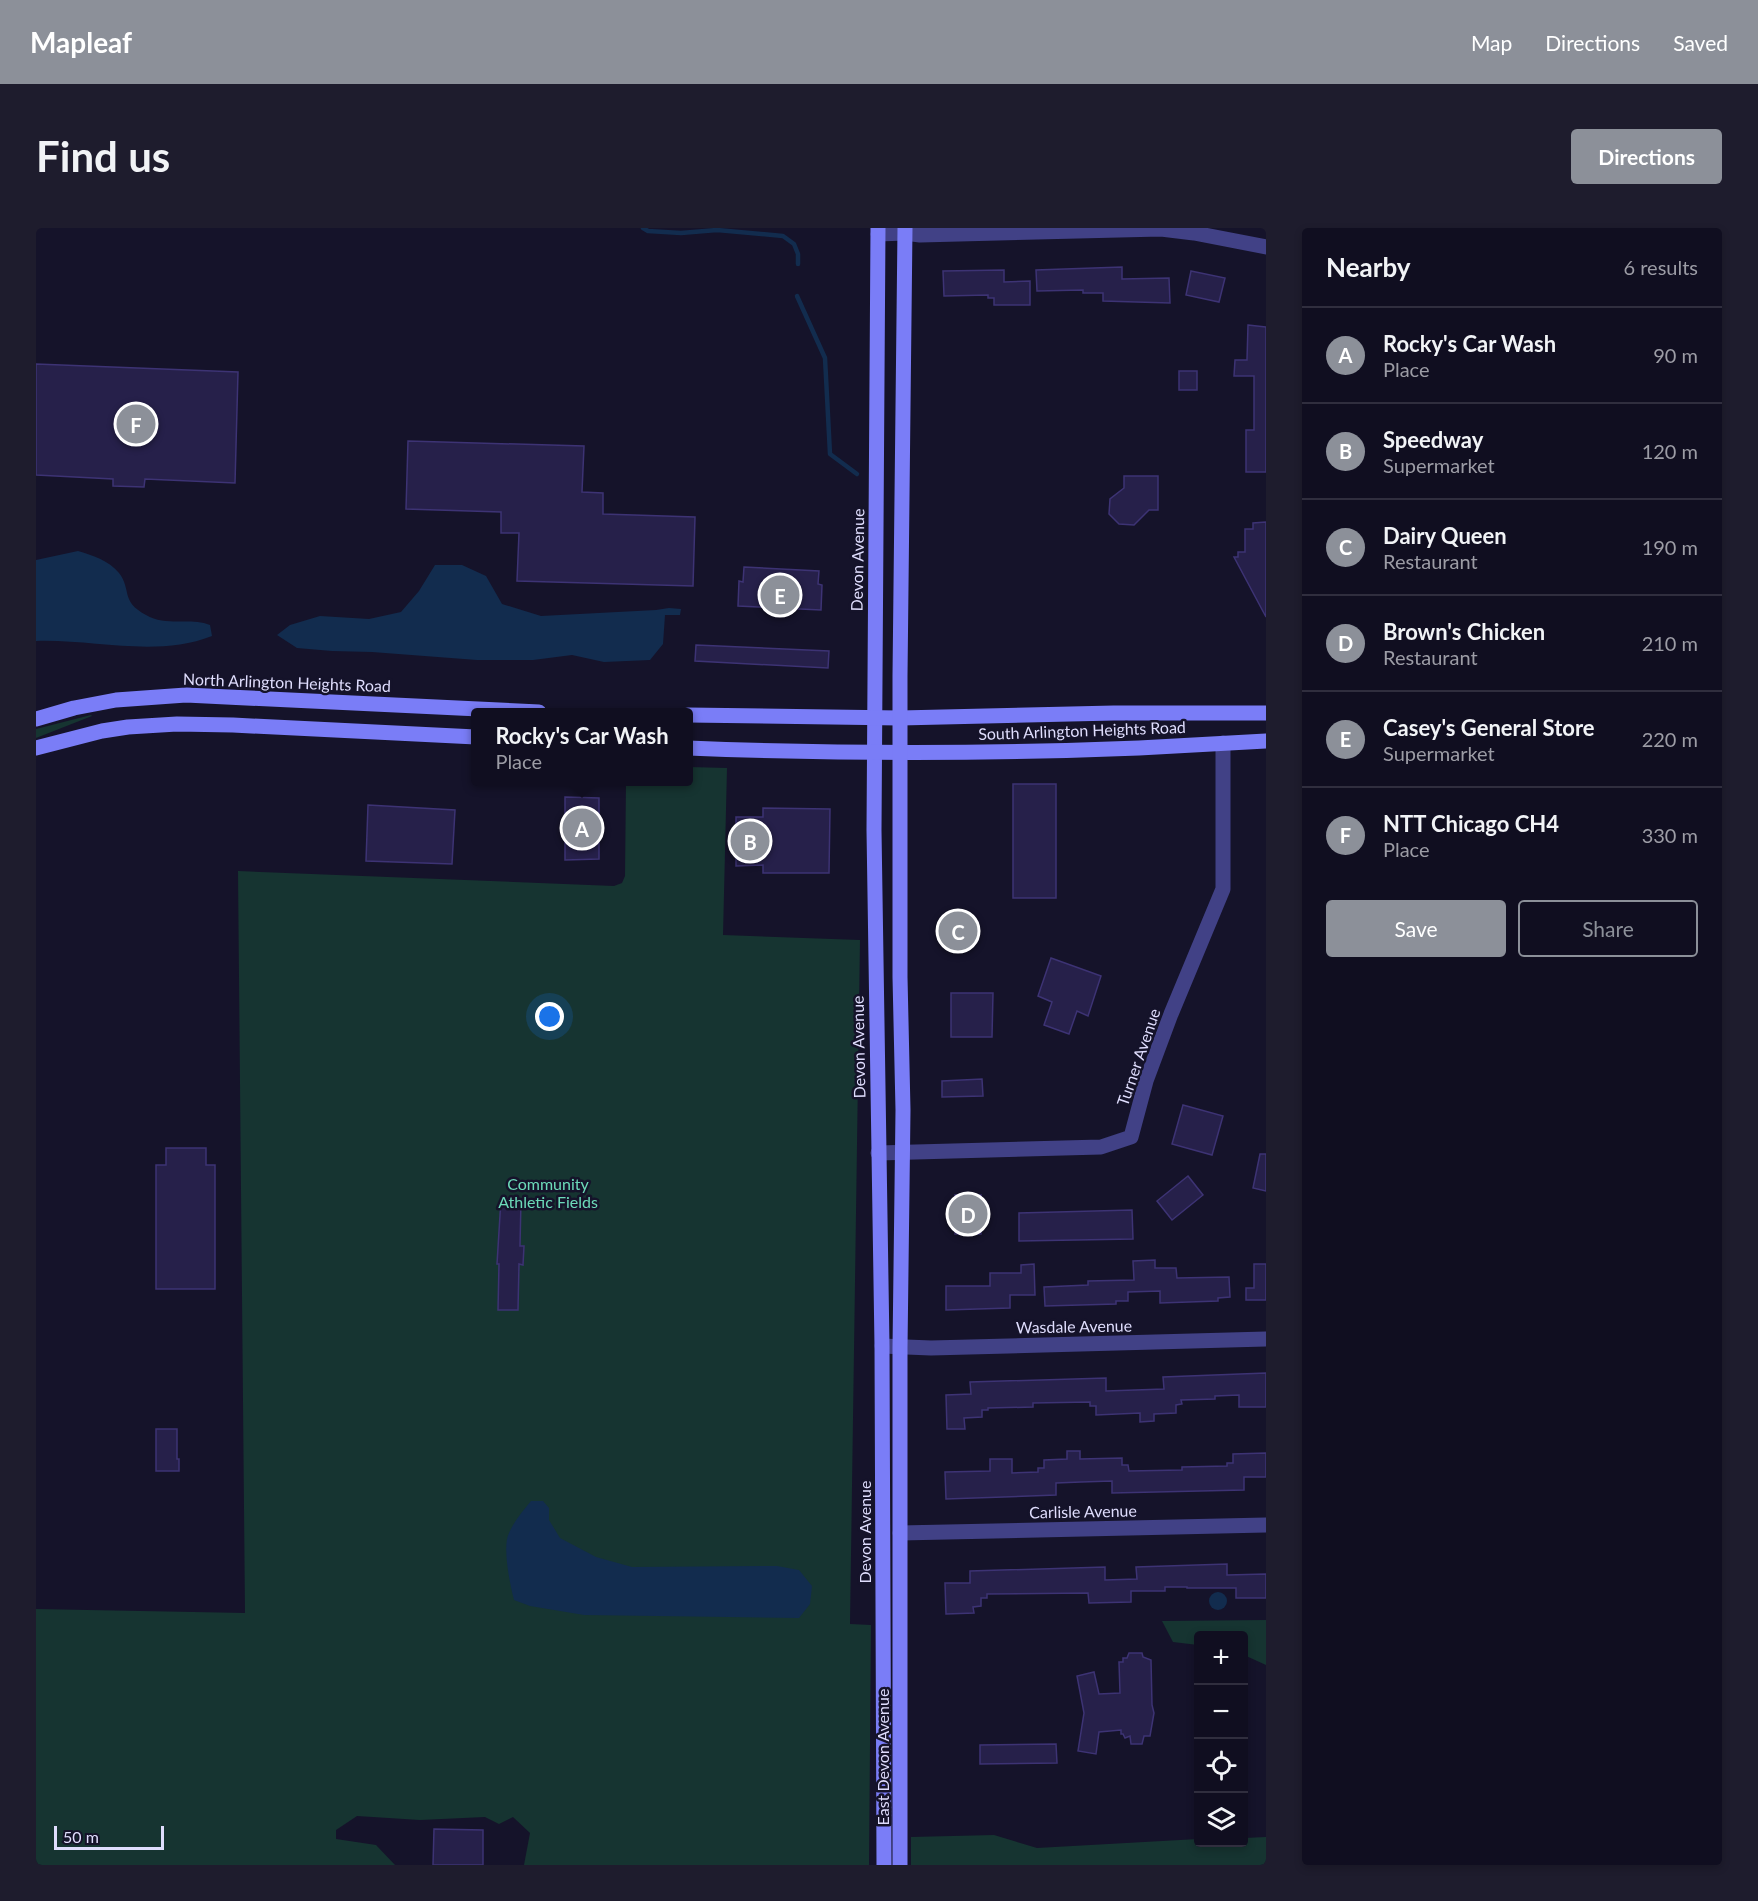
<!DOCTYPE html>
<meta charset="utf-8">
<style>
:root{--surface:#100e20;--page:#1e1c2d;--text:#f1f3f6;--muted:#9c9ca5;--line:#302e3e;--accent:#8c9099}
body{margin:0;font-family:Lato,sans-serif;background:var(--page);color:var(--text)}
.controls{position:absolute;right:18px;bottom:18px;display:grid;overflow:hidden;border-radius:6px;box-shadow:0 3px 9px #0003}
.controls button{width:54px;height:54px;display:grid;place-items:center;padding:0;border:0;border-bottom:2px solid var(--line);background:var(--surface);color:var(--text);font:30px sans-serif}
.scale{position:absolute;left:18px;bottom:15px;width:110px;box-sizing:border-box;padding-left:6px;border:3px solid #dfddfd;border-top:0;font-size:16px;line-height:21px;white-space:nowrap;color:#dfddfd;-webkit-text-stroke:4px #15132a;paint-order:stroke}
.you{position:absolute;left:514px;top:789px;width:21px;height:21px;margin:-15px;border:4px solid #fff;border-radius:50%;background:#1a73e8;box-shadow:0 0 0 9px #1a73e833}
.badge{display:grid;place-items:center;width:39px;height:39px;border-radius:50%;background:var(--accent);color:#fff;font-size:20px;font-weight:700}
.pin{position:absolute;translate:-50% -50%;border:3px solid #fff;box-shadow:0 2px 6px #0006}
.popup{position:absolute;left:435px;top:480px;width:222px;height:78px;box-sizing:border-box;display:grid;place-content:center;border-radius:6px;background:var(--surface);filter:drop-shadow(0 2px 4px #0005);font-size:20px;white-space:nowrap;color:var(--muted)}
.popup b{font-size:22px;color:var(--text)}
.popup::after{content:'';position:absolute;left:50%;top:100%;margin-left:-12px;border:12px solid transparent;border-top-color:var(--surface)}
.list{margin:0;padding:0;list-style:none}
h2{display:flex;justify-content:space-between;align-items:center;height:78px;margin:0;padding:0 24px;font-size:26px}
h2 small{font-size:20px;font-weight:400;color:var(--muted)}
.list li{display:grid;grid-template-columns:39px 1fr auto;gap:18px;align-items:center;box-sizing:border-box;height:96px;padding:0 24px;border-top:2px solid var(--line)}
.list b{display:block;font-size:22px;white-space:nowrap}
.list p{margin:0;font-size:20px;white-space:nowrap;color:var(--muted)}
.list em{font-size:20px;font-style:normal;color:var(--muted)}
.actions{display:flex;gap:12px;padding:18px 24px}
.actions a{flex:1;padding:14px 0;border:2px solid var(--accent);border-radius:6px;text-align:center;font-size:21px;color:var(--accent)}
.actions .main{background:var(--accent);color:#fff}
.icon{flex:none;width:33px;height:33px;fill:none;stroke:currentColor;stroke-width:2;stroke-linecap:round;stroke-linejoin:round}
.map{position:relative;flex:none;width:1230px;height:1637px;overflow:hidden;border-radius:6px}
header{display:flex;align-items:center;gap:36px;box-sizing:border-box;height:84px;padding:0 30px;background:var(--accent);color:#fff}
header strong{font-size:28px}
nav{display:flex;gap:33px;margin-inline-start:auto;font-size:21px}
.intro{display:flex;align-items:center;justify-content:space-between;box-sizing:border-box;height:144px;padding:0 36px}
h1{margin:0;font-size:42px}
.button{padding:15px 27px;border-radius:6px;background:var(--accent);color:#fff;font-size:21px;font-weight:700}
main{display:flex;gap:36px;padding:0 36px}
aside{flex:1;background:var(--surface);border-radius:6px;box-shadow:0 3px 9px #0003}
.map>svg:first-child{display:block}
</style>
<header>
<strong>Mapleaf</strong>
<nav><a>Map</a><a>Directions</a><a>Saved</a></nav>
</header>
<div class="intro"><h1>Find us</h1><a class="button">Directions</a></div>
<main>
<div class="map">
<svg width="1230" height="1637" viewBox="0 0 1230 1637">
<rect width="100%" height="100%" fill="#15132a"/>
<g fill="#163431">
<polygon points="55,487 56,488 0,510 0,501"/>
<polygon points="653,539 691,540 687,707 824,712 814,1396 835,1397 833,1637 488,1637 494,1605 477,1589 463,1596 449,1589 384,1592 321,1588 300,1602 300,1611 340,1617 359,1637 0,1637 0,1381 209,1385 202,643 578,658 586,655 589,648 590,554 652,554"/>
<polygon points="1230,1392 1230,1437 1208,1427 1208,1408 1162,1408 1162,1417 1137,1414 1126,1393"/>
<polygon points="958,1607 1001,1620 1162,1611 1162,1614 1208,1614 1208,1610 1230,1609 1230,1637 875,1637 875,1609"/>
</g>
<g fill="#122c4e">
<path d="M 42,323 C 58,328 72,332 83,345 C 96,362 84,373 110,387 C 130,399 154,389 174,397 L 176,408 C 120,430 58,411 0,413 L 0,332 Z"/>
<polygon points="399,337 426,337 450,348 466,376 505,388 620,382 633,380 645,381 644,387 629,387 627,416 614,432 568,434 536,427 497,432 441,432 336,424 296,423 261,420 241,407 254,397 284,388 333,391 365,384 383,363"/>
<path d="M 495,1273 L 507,1273 L 513,1280 L 513,1292 L 524,1310 L 560,1329 L 596,1339 L 741,1338 L 763,1342 L 776,1358 L 774,1376 L 763,1390 L 548,1387 L 494,1378 L 478,1372 C 474,1356 466,1319 473,1305 C 478,1293 487,1283 495,1273 Z"/>
<circle cx="1182" cy="1373" r="9"/>
</g>
<g fill="none" stroke-linecap="round" stroke-linejoin="round">
<g stroke="#122c4e" stroke-width="4.5">
<polyline points="607,0 612,3 645,5 681,2 747,8 758,16 762,26 762,36"/>
<polyline points="761,68 789,130 794,226 821,246"/>
</g>
</g>
<g fill="#26204a" stroke="#3d3374" stroke-width="1.5">
<polygon points="1086,39 1086,51 1133,50 1134,75 1067,73 1067,65 1047,65 1047,62 1001,63 1000,42"/>
<polygon points="968,42 968,54 994,53 994,77 958,77 958,70 952,70 952,67 908,68 907,43"/>
<polygon points="1155,43 1189,50 1183,74 1150,67"/>
<polygon points="1212,97 1230,99 1230,244 1210,244 1210,202 1218,202 1218,148 1198,148 1199,132 1211,132"/>
<polygon points="0,136 202,144 199,255 109,251 108,259 77,258 77,251 0,247"/>
<rect x="1143" y="143" width="18" height="19"/>
<polygon points="372,213 548,218 546,264 567,265 567,286 659,289 657,358 481,353 483,305 465,305 465,284 370,281"/>
<polygon points="1088,248 1122,248 1122,282 1113,282 1098,297 1083,296 1073,286 1074,271 1088,260"/>
<polygon points="1230,294 1230,389 1198,329 1202,329 1202,324 1209,324 1209,301 1217,301 1217,295"/>
<polygon points="708,339 783,343 782,356 786,357 785,382 702,378 703,353 707,354"/>
<polygon points="660,417 793,423 792,440 659,433"/>
<rect x="977" y="556" width="43" height="114"/>
<polygon points="529,569 563,570 563,631 529,632"/>
<polygon points="332,577 419,582 416,636 330,633"/>
<polygon points="727,580 794,581 793,645 727,645 727,637 700,638 700,589 727,589"/>
<rect x="908" y="696" width="29" height="14"/>
<polygon points="1015,730 1065,748 1052,788 1041,783 1033,806 1008,797 1016,774 1002,768"/>
<polygon points="915,765 957,765 956,809 915,809"/>
<polygon points="946,851 947,868 906,869 906,853"/>
<polygon points="1147,877 1187,888 1176,927 1136,916"/>
<polygon points="130,920 170,920 170,937 179,937 179,1061 120,1061 120,937 130,937"/>
<polygon points="1224,926 1230,926 1230,963 1217,960"/>
<polygon points="1152,948 1167,967 1136,992 1121,973"/>
<rect x="919" y="967" width="26" height="39"/>
<polygon points="465,971 485,972 484,1018 488,1018 487,1037 483,1036 482,1082 462,1082 463,1036 461,1036"/>
<polygon points="1096,982 1097,1011 983,1013 983,985"/>
<polygon points="1119,1032 1119,1040 1140,1040 1141,1050 1193,1049 1194,1069 1182,1070 1182,1073 1124,1075 1124,1063 1092,1064 1092,1073 1080,1073 1080,1076 1009,1078 1008,1059 1052,1057 1052,1053 1098,1052 1097,1033"/>
<polygon points="998,1036 999,1067 974,1067 974,1080 910,1082 910,1058 954,1058 954,1045 985,1045 985,1037"/>
<polygon points="1218,1036 1230,1036 1230,1072 1210,1072 1210,1060 1218,1060"/>
<polygon points="1230,1145 1230,1179 1203,1179 1203,1167 1179,1168 1179,1171 1145,1172 1146,1176 1140,1177 1140,1185 1118,1186 1118,1193 1104,1194 1104,1185 1060,1187 1060,1178 1054,1178 1054,1174 997,1175 997,1179 952,1180 952,1182 946,1182 946,1189 928,1190 929,1201 911,1201 910,1167 935,1166 934,1154 1070,1150 1070,1163 1128,1161 1127,1149"/>
<polygon points="120,1201 141,1201 141,1231 143,1231 143,1243 120,1243"/>
<polygon points="1031,1223 1044,1223 1044,1231 1086,1230 1086,1237 1092,1237 1093,1243 1146,1242 1146,1239 1191,1238 1191,1235 1197,1235 1197,1226 1230,1225 1230,1249 1208,1249 1208,1262 1076,1265 1076,1253 1045,1254 1020,1255 1020,1267 910,1271 909,1244 954,1243 954,1231 976,1231 976,1245 1002,1244 1002,1240 1008,1240 1008,1232 1031,1231"/>
<polygon points="1191,1336 1191,1347 1230,1346 1230,1370 1200,1370 1200,1360 1151,1360 1151,1359 1129,1359 1129,1363 1095,1363 1095,1374 1053,1375 1052,1365 951,1366 951,1370 945,1370 945,1378 937,1379 938,1385 910,1386 909,1355 934,1355 934,1343 1069,1339 1069,1352 1101,1351 1100,1339"/>
<polygon points="1093,1425 1106,1425 1107,1429 1115,1432 1116,1477 1118,1485 1114,1508 1108,1508 1106,1516 1095,1516 1094,1508 1089,1510 1087,1506 1085,1506 1085,1502 1063,1504 1060,1526 1042,1523 1048,1485 1041,1448 1058,1444 1063,1466 1084,1465 1083,1434 1087,1434 1087,1430 1091,1430"/>
<polygon points="1020,1516 1021,1535 944,1536 944,1517"/>
<polygon points="398,1601 447,1602 447,1637 397,1637"/>
</g>
<g fill="none" stroke-linecap="round" stroke-linejoin="round">
<g stroke="#414186" stroke-width="15">
<polyline points="842,6 869,5 884,7 1125,1 1158,5 1230,19"/>
<polyline points="842,925 1065,919 1095,909 1110,853 1135,786 1187,661 1187,515"/>
<polyline points="846,1118 895,1120 1230,1111"/>
<polyline points="864,1305 1230,1297"/>
</g>
<g stroke="#7a7df7" stroke-width="15">
<polyline points="842,0 838,602 846,1118 848,1637"/>
<polyline points="652,487 864,490 1078,485 1230,485"/>
<polyline points="0,491 38,480 80,472 150,467 503,484"/>
<polyline points="0,520 66,503 92,499 141,496 197,497 440,509"/>
<path d="M 652,520 C 802,526 953,526 1103,520 C 1145,518 1188,515 1230,513"/>
<polyline points="864,1637 864,1120 867,882 864,749 864,448 869,0"/>
</g>
</g>
<g text-anchor="middle" dominant-baseline="central" stroke-width="5" stroke-linejoin="round" paint-order="stroke">
<g font-size="16" fill="#dfddfd" stroke="#15132a">
<text transform="translate(821 332) rotate(-89)">Devon Avenue</text>
<text transform="translate(251 454) rotate(2)">North Arlington Heights Road</text>
<text transform="translate(1046 502) rotate(-2)">South Arlington Heights Road</text>
<text transform="translate(822 819) rotate(-91)">Devon Avenue</text>
<text transform="translate(1102 829) rotate(-71)">Turner Avenue</text>
<text transform="translate(1038 1098) rotate(-1)">Wasdale Avenue</text>
<text transform="translate(1047 1283) rotate(-1)">Carlisle Avenue</text>
<text transform="translate(828 1304) rotate(-90)">Devon Avenue</text>
<text transform="translate(846 1529) rotate(-90)">East Devon Avenue</text>
</g>
<g font-size="16" fill="#6cdab9" stroke="#15132a">
<text x="512" y="955">Community<tspan x="512" dy="18">Athletic Fields</tspan></text>
</g>
</g>
</svg>
<div class="controls">
<button>+</button>
<button>−</button>
<button><svg class="icon" aria-label="locate" viewBox="0 0 24 24"><circle cx="12" cy="12" r="6"/><path d="M12 2v4M12 18v4M2 12h4M18 12h4"/></svg></button>
<button><svg class="icon" aria-label="layers" viewBox="0 0 24 24"><path d="M12 4l9 5-9 5-9-5zM3 14l9 5 9-5"/></svg></button>
</div>
<div class="scale">50 m</div>
<div class="you"></div>
<div class="pin badge" style="left:546px;top:600px">A</div>
<div class="popup"><b>Rocky's Car Wash</b>Place</div>
<div class="pin badge" style="left:714px;top:613px">B</div>
<div class="pin badge" style="left:922px;top:703px">C</div>
<div class="pin badge" style="left:932px;top:986px">D</div>
<div class="pin badge" style="left:744px;top:367px">E</div>
<div class="pin badge" style="left:100px;top:196px">F</div>
</div>
<aside>
<h2>Nearby<small>6 results</small></h2>
<ul class="list">
<li><span class="badge">A</span><div><b>Rocky's Car Wash</b><p>Place</p></div><em>90 m</em></li>
<li><span class="badge">B</span><div><b>Speedway</b><p>Supermarket</p></div><em>120 m</em></li>
<li><span class="badge">C</span><div><b>Dairy Queen</b><p>Restaurant</p></div><em>190 m</em></li>
<li><span class="badge">D</span><div><b>Brown's Chicken</b><p>Restaurant</p></div><em>210 m</em></li>
<li><span class="badge">E</span><div><b>Casey's General Store</b><p>Supermarket</p></div><em>220 m</em></li>
<li><span class="badge">F</span><div><b>NTT Chicago CH4</b><p>Place</p></div><em>330 m</em></li>
</ul>
<div class="actions"><a class="main">Save</a><a>Share</a></div>
</aside>
</main>
